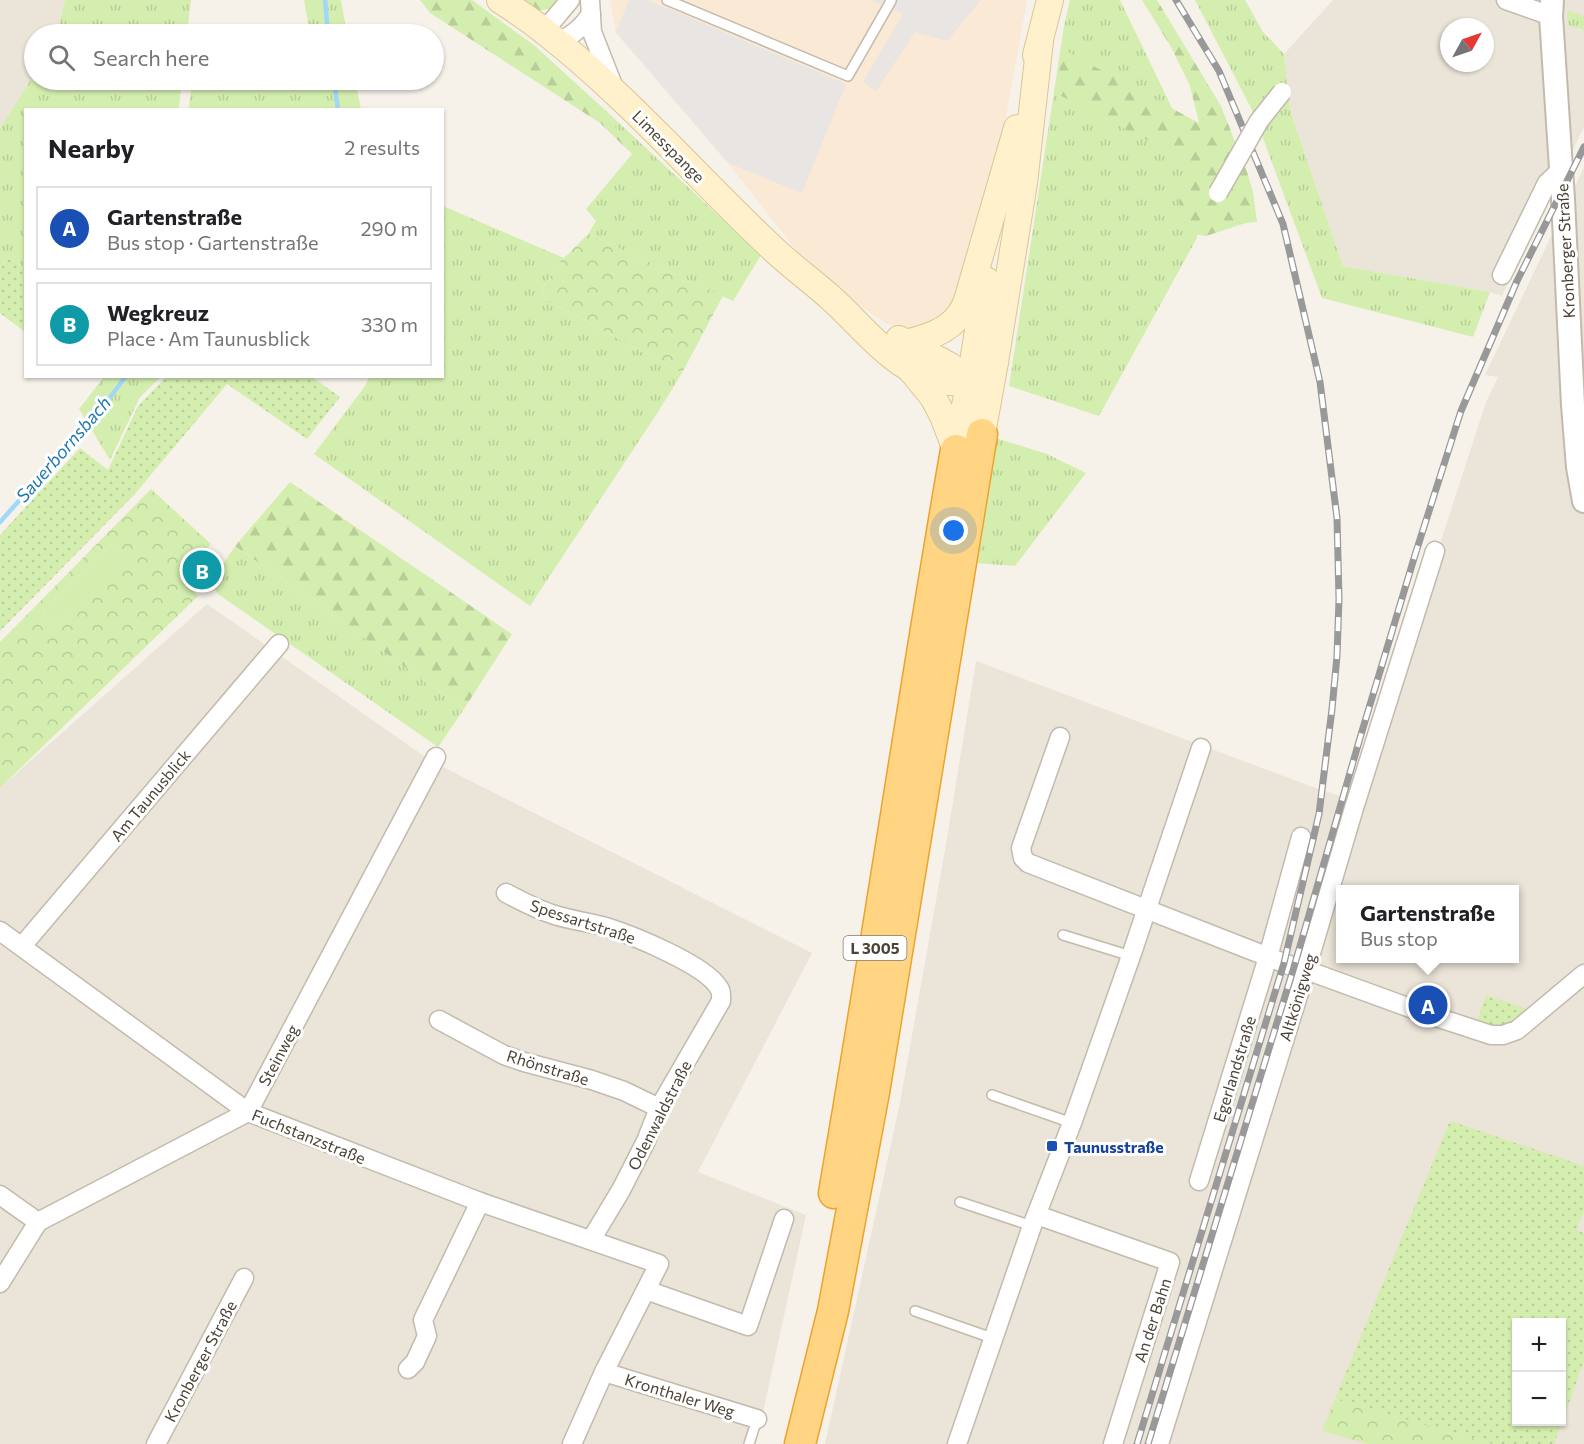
<!DOCTYPE html>
<meta charset="utf-8">
<style>
:root{--surface:#fff;--page:#f2f2f2;--text:#202124;--muted:#757577;--line:#e0e0e0;--accent:#1a73e8}
body{margin:0;font-family:Commissioner,sans-serif;background:var(--page);color:var(--text)}
.controls{position:absolute;right:18px;bottom:18px;display:grid;overflow:hidden;border-radius:0px;box-shadow:0 2px 4px #0004}
.controls button{width:54px;height:54px;display:grid;place-items:center;padding:0;border:0;border-bottom:2px solid var(--line);background:var(--surface);color:var(--text);font:30px sans-serif}
.compass{position:absolute;left:1440px;top:18px;width:54px;height:54px;border-radius:50%;background:var(--surface);box-shadow:0 2px 4px #0004;rotate:50deg}
.you{position:absolute;left:954px;top:531px;width:21px;height:21px;margin:-15px;border:4px solid #fff;border-radius:50%;background:#1a73e8;box-shadow:0 0 0 9px #1a73e833}
.badge{display:grid;place-items:center;width:39px;height:39px;border-radius:50%;background:var(--accent);color:#fff;font-size:20px;font-weight:700}
.pin{position:absolute;translate:-50% -50%;border:3px solid #fff;box-shadow:0 2px 6px #0006}
.popup{position:absolute;left:1336px;top:885px;width:183px;height:78px;box-sizing:border-box;display:grid;place-content:center;border-radius:0px;background:var(--surface);filter:drop-shadow(0 2px 4px #0005);font-size:20px;white-space:nowrap;color:var(--muted)}
.popup b{font-size:22px;color:var(--text)}
.popup::after{content:'';position:absolute;left:50%;top:100%;margin-left:-12px;border:12px solid transparent;border-top-color:var(--surface)}
.list{margin:0;padding:0;list-style:none}
h2{display:flex;justify-content:space-between;align-items:center;height:78px;margin:0;padding:0 24px;font-size:26px}
h2 small{font-size:20px;font-weight:400;color:var(--muted)}
.list li{display:grid;grid-template-columns:39px 1fr auto;gap:18px;align-items:center;box-sizing:border-box;height:84px;margin:0 12px 12px;padding:0 12px;border:2px solid var(--line);border-radius:0px}
.list b{display:block;font-size:22px;white-space:nowrap}
.list p{margin:0;font-size:20px;white-space:nowrap;color:var(--muted)}
.list em{font-size:20px;font-style:normal;color:var(--muted)}
.icon{flex:none;width:33px;height:33px;fill:none;stroke:currentColor;stroke-width:2;stroke-linecap:round;stroke-linejoin:round}
.map{position:relative;flex:none;width:1584px;height:1444px;overflow:hidden}
.search{position:absolute;background:var(--surface);box-shadow:0 2px 4px #0004;left:24px;top:24px;width:420px;height:66px;display:flex;align-items:center;gap:15px;box-sizing:border-box;padding:0 21px;border-radius:33px;color:var(--muted);font-size:22px}
.panel{position:absolute;background:var(--surface);box-shadow:0 2px 4px #0004;left:24px;top:108px;width:420px;height:270px;border-radius:0px}
.map>svg:first-child{display:block}
</style>
<div class="map">
<svg width="1584" height="1444" viewBox="0 0 1584 1444">
<defs>
<pattern id="grass-tufts" width="24" height="20" patternUnits="userSpaceOnUse" patternTransform="scale(1.5)"><rect width="24" height="20" fill="#d4eeaf"/><path d="M3 7l-1-3M5 7V3M7 7l1-3M15 17l-1-3M17 17v-4M19 17l1-3" fill="none" stroke="#b8cd97"/></pattern>
<pattern id="forest-firs" width="22" height="20" patternUnits="userSpaceOnUse" patternTransform="scale(1.5)"><rect width="22" height="20" fill="#d4eeaf"/><path d="M5 1l3.5 6h-7zM16 11l3.5 6h-7z" fill="#b8cd97"/></pattern>
<pattern id="park-crowns" width="20" height="18" patternUnits="userSpaceOnUse" patternTransform="scale(1.5)"><rect width="20" height="18" fill="#d4eeaf"/><path d="M2 6a3 3 0 1 1 6 0M12 15a3 3 0 1 1 6 0" fill="none" stroke="#b8cd97"/></pattern>
<pattern id="garden-dots" width="8" height="8" patternUnits="userSpaceOnUse" patternTransform="scale(1.5)"><rect width="8" height="8" fill="#d4eeaf"/><path d="M2 2h.1M6 6h.1" fill="none" stroke="#b8cd97" stroke-width="1.8" stroke-linecap="round"/></pattern>
</defs>
<rect width="100%" height="100%" fill="#f6f2ea"/>
<g fill="#ebe4d8" fill-rule="evenodd">
<polygon points="0,0 65,0 57,34 34,34 34,75 0,128"/>
<path d="M 1333,0 L 1584,0 L 1584,127 L 1502,296 L 1490,292 L 1343,266 L 1290,110 L 1284,54 ZM 1449,27 L 1485,27 L 1485,63 L 1449,63 Z"/>
<path d="M 1584,167 L 1584,1444 L 825,1444 L 900,1103 L 946,844 L 976,661 L 1310,786 L 1360,803 L 1437,553 L 1486,402 L 1498,377 L 1485,375 ZM 1341,890 L 1515,890 L 1515,958 L 1341,958 ZM 1516,1322 L 1562,1322 L 1562,1422 L 1516,1422 Z"/>
<polygon points="207,604 431,761 812,953 698,1172 806,1215 756,1444 0,1444 0,788"/>
</g>
<polygon fill="#fae9d4" points="610,0 1027,0 1000,150 957,304 942,324 920,331 887,324 818,278 728,163 616,33"/>
<g fill="url(#grass-tufts)">
<polygon points="65,0 191,0 187,34 57,34"/>
<polygon points="304,0 341,0 347,34 310,34"/>
<polygon points="1070,0 1120,0 1183,131 1204,182 1195,203 1197,238 1099,416 1009,386 1064,26"/>
<polygon points="1195,0 1245,0 1263,32 1284,54 1290,110 1343,266 1490,292 1473,337 1322,298 1264,141 1251,108"/>
<polygon points="1567,10 1584,16 1584,30 1568,25"/>
<polygon points="34,75 34,80 182,80 179,107 179,109 26,110 25,269 8,257 0,267 0,128"/>
<polygon points="192,80 355,80 361,109 189,109"/>
<polygon points="604,109 761,255 733,301 588,234 596,221 586,209 632,154"/>
<polygon points="443,206 564,258 541,289 546,300 682,373 656,415 530,606 314,454 365,386 369,377 442,376"/>
<polygon points="104,377 161,377 140,397 110,460 79,409"/>
<polygon points="996,438 1047,454 1086,473 1015,566 975,563"/>
<polygon points="235,546 464,709 438,747 218,594 211,582"/>
</g>
<g fill="url(#forest-firs)">
<polygon points="420,0 472,0 535,46 604,109 632,154 600,123 430,13"/>
<polygon points="522,0 559,0 553,8 538,11"/>
<polygon points="1142,0 1157,0 1221,106 1247,172 1253,192 1257,222 1246,223 1206,236 1192,234 1180,208 1179,201 1189,162 1054,92 1064,50 1199,123 1190,86 1171,47"/>
<polygon points="290,482 512,634 464,709 235,546"/>
</g>
<g fill="url(#park-crowns)" fill-rule="evenodd">
<polygon points="588,234 723,296 682,373 546,300 541,289 564,258"/>
<path d="M 151,489 L 211,544 L 179,577 L 198,596 L 0,788 L 0,642 ZM 112,544 L 127,560 L 57,628 L 42,611 Z"/>
<polygon points="1335,1399 1493,1444 1368,1444 1322,1431"/>
</g>
<g fill="url(#garden-dots)" fill-rule="evenodd">
<polygon points="8,257 25,269 25,332 0,313 0,267"/>
<polygon points="166,377 312,377 340,397 307,439 227,384 134,495 0,631 0,535 80,448 108,470 138,406"/>
<path d="M 1486,995 L 1527,1009 C 1511,1024 1499,1030 1477,1021 Z"/>
<path d="M 1450,1121 L 1584,1166 L 1584,1211 L 1576,1230 L 1584,1233 L 1584,1361 L 1554,1444 L 1493,1444 L 1335,1399 ZM 1562,1322 L 1562,1422 L 1516,1422 L 1516,1322 Z"/>
</g>
<polygon fill="#d4eeaf" points="112,544 128,560 57,628 42,611"/>
<g fill="#e8e5e2">
<polygon points="629,0 648,0 846,84 802,193 728,163 616,32"/>
<polygon points="871,0 981,0 947,41 915,32 876,91 863,82 903,14"/>
</g>
<g fill="none" stroke-linecap="round" stroke-linejoin="round">
<g stroke="#a1d7f8" stroke-width="4.5">
<polyline points="325,0 328,34"/>
<polyline points="334,80 338,110"/>
<polyline points="0,522 103,407 126,376"/>
</g>
<g stroke="#c3baab" stroke-width="12">
<g id="service">
<polyline points="667,0 848,76 891,1 890,0"/>
<polyline points="1063,935 1131,956"/>
<polyline points="992,1095 1072,1123"/>
<polyline points="960,1202 1032,1226"/>
<polyline points="915,1311 995,1339"/>
<polyline points="749,1444 757,1419"/>
</g>
</g>
<g stroke="#c3baab" stroke-width="21">
<g id="minor">
<polyline points="590,0 592,32 614,88"/>
<polyline points="1506,0 1551,16"/>
<polyline points="544,31 570,0"/>
<path d="M 558,43 C 573,34 581,29 591,14"/>
<polyline points="1502,275 1547,183 1561,170"/>
<polyline points="1060,737 1021,848 1023,858 1028,863 1294,967 1306,970 1424,1013 1491,1035 1503,1035 1517,1030 1584,974"/>
<path d="M 506,893 C 521,901 536,909 552,914 C 569,920 588,922 606,927 C 632,935 706,965 719,988 C 722,992 721,996 721,1001 L 659,1108 L 646,1141 L 621,1190 L 591,1240"/>
<polyline points="0,931 248,1112 480,1202 659,1264 604,1372 572,1444"/>
<polyline points="22,946 279,644"/>
<polyline points="439,1020 504,1055 524,1062 592,1080 624,1091 659,1108"/>
<polyline points="1199,1181 1268,957 1301,837"/>
<polyline points="0,1195 38,1222"/>
<polyline points="1037,1215 1170,1262 1113,1444"/>
<polyline points="0,1283 38,1222 248,1112 436,757"/>
<polyline points="646,1290 748,1326 784,1219"/>
<polyline points="408,1369 415,1362 427,1336 423,1320 480,1202"/>
<polyline points="604,1372 757,1419"/>
<polyline points="156,1444 244,1278"/>
<polyline points="957,1444 1032,1226 1072,1123 1131,956 1201,748"/>
<polyline points="1159,1444 1306,970 1354,808 1435,551"/>
</g>
</g>
<g stroke="#c3baab" stroke-width="26">
<polyline id="tertiary" points="1552,0 1551,16 1563,199 1573,405 1578,467 1584,501"/>
</g>
<g stroke="#dbc795" stroke-width="28">
<g id="secondary">
<path d="M 500,0 C 515,10 531,20 545,32 C 626,95 694,174 769,245 C 788,264 811,280 831,298 C 862,326 889,363 929,378 C 941,382 958,384 969,380 C 979,378 988,368 995,362"/>
<polyline points="1036,55 1050,0"/>
<path d="M 899,339 C 918,351 961,367 972,384"/>
<path d="M 906,343 C 925,338 948,332 960,314 C 964,309 966,303 968,297 L 1017,128"/>
<polyline points="911,370 933,397 943,416 956,450"/>
<polyline points="982,434 995,362 1024,183 1040,41"/>
<polyline points="956,450 970,381 986,280"/>
</g>
</g>
<g stroke="#eea22c" stroke-width="33">
<g id="trunk">
<path d="M 834,1193 C 877,946 913,697 956,450"/>
<polyline points="800,1444 833,1311 874,1092 982,434"/>
</g>
</g>
<use href="#service" stroke="#fff" stroke-width="9"/>
<use href="#minor" stroke="#fff" stroke-width="18"/>
<use href="#tertiary" stroke="#fff" stroke-width="22"/>
<use href="#secondary" stroke="#fff1cc" stroke-width="26"/>
<use href="#trunk" stroke="#ffd584" stroke-width="30"/>
<g stroke="#999" stroke-width="7">
<g id="rail">
<polyline points="1137,1444 1284,963 1319,814 1332,709 1337,656 1339,599 1337,518 1320,382 1283,224 1219,71 1176,0"/>
<polyline points="1148,1444 1294,967 1360,738 1415,555 1461,411 1517,281 1584,147"/>
</g>
</g>
<use href="#rail" stroke="#fff" stroke-width="4.5" stroke-dasharray="14" stroke-linecap="butt"/>
<g stroke="#c3baab" stroke-width="21" stroke-linecap="butt">
<polyline id="minor-bridge" points="1218,193 1259,121 1282,92"/>
</g>
<use href="#minor-bridge" stroke="#fff" stroke-width="18"/>
</g>
<rect fill="#1a4fb4" stroke="#fff" stroke-width="2" x="1046" y="1140" width="12" height="12" rx="3"/>
<g text-anchor="middle" dominant-baseline="central" stroke-width="6" stroke-linejoin="round" paint-order="stroke">
<rect fill="#fff" stroke="#827b73" stroke-width="1.5" x="843.5" y="936" width="63" height="24" rx="4.5"/>
<g font-size="15" font-weight="bold" fill="#4c4337">
<text x="875" y="948">L 3005</text>
</g>
<g font-size="16" fill="#4c4337" stroke="#fff">
<text transform="translate(669 146) rotate(45)">Limesspange</text>
<text transform="translate(1565 251) rotate(-93)">Kronberger Straße</text>
<text transform="translate(150 795) rotate(-50)">Am Taunusblick</text>
<text transform="translate(583 921) rotate(18)">Spessartstraße</text>
<text transform="translate(1297 997) rotate(-73)">Altkönigweg</text>
<text transform="translate(278 1055) rotate(-62)">Steinweg</text>
<text transform="translate(548 1067) rotate(17)">Rhönstraße</text>
<text transform="translate(1234 1069) rotate(-73)">Egerlandstraße</text>
<text transform="translate(659 1115) rotate(-63)">Odenwaldstraße</text>
<text transform="translate(309 1136) rotate(22)">Fuchstanzstraße</text>
<text transform="translate(1152 1320) rotate(-72)">An der Bahn</text>
<text transform="translate(200 1361) rotate(-62)">Kronberger Straße</text>
<text transform="translate(680 1395) rotate(17)">Kronthaler Weg</text>
</g>
<g font-size="16" font-weight="bold" fill="#164399" stroke="#fff" text-anchor="start">
<text x="1064" y="1146">Taunusstraße</text>
</g>
<g font-size="18" font-style="italic" fill="#2179b3" stroke="#fff">
<text transform="translate(63 449) rotate(-49)">Sauerbornsbach</text>
</g>
</g>
</svg>
<div class="controls">
<button>+</button>
<button>−</button>
</div>
<svg class="compass" viewBox="-18 -18 36 36"><path d="M0-13l5 13h-10z" fill="#e53935"/><path d="M0 13l5-13h-10z" fill="#757577"/></svg>
<div class="you"></div>
<div class="pin badge" style="left:1428px;top:1005px;background:#1a4fb4">A</div>
<div class="popup"><b>Gartenstraße</b>Bus stop</div>
<div class="pin badge" style="left:202px;top:570px;background:#0f9aa8">B</div>
<div class="search"><svg class="icon" aria-label="search" viewBox="0 0 24 24"><circle cx="10" cy="10" r="6"/><path d="M15 15l6 6"/></svg>Search here</div>
<section class="panel">
<h2>Nearby<small>2 results</small></h2>
<ul class="list">
<li><span class="badge" style="background:#1a4fb4">A</span><div><b>Gartenstraße</b><p>Bus stop · Gartenstraße</p></div><em>290 m</em></li>
<li><span class="badge" style="background:#0f9aa8">B</span><div><b>Wegkreuz</b><p>Place · Am Taunusblick</p></div><em>330 m</em></li>
</ul>
</section>
</div>
